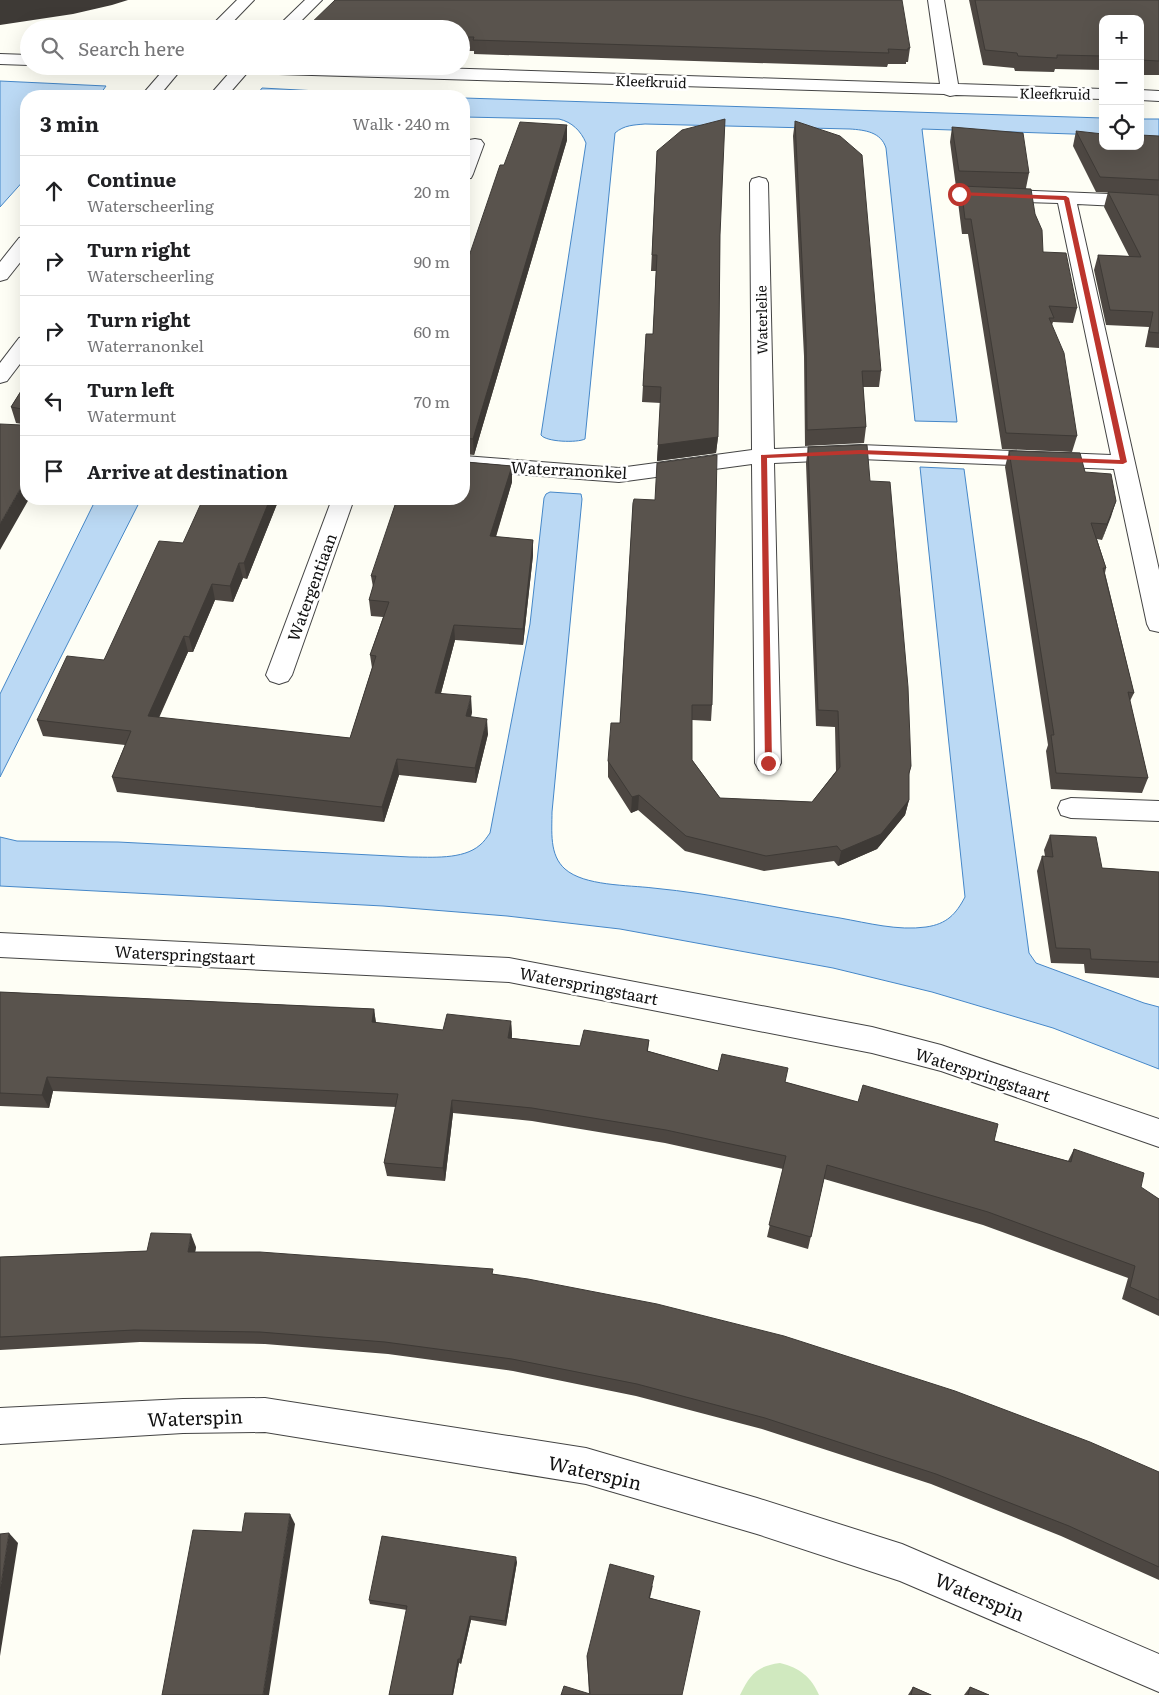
<!DOCTYPE html>
<meta charset="utf-8">
<style>
:root{--surface:#fff;--page:#f2f2f2;--text:#202124;--muted:#757577;--line:#e0e0e0}
body{margin:0;font-family:Literata,serif;background:var(--page);color:var(--text)}
.controls{position:absolute;right:15px;top:15px;display:grid;overflow:hidden;border-radius:10px;box-shadow:0 5px 20px #0002}
.controls button{width:45px;height:45px;display:grid;place-items:center;padding:0;border:0;border-bottom:1px solid var(--line);background:var(--surface);color:var(--text);font:25px sans-serif}
.stop{position:absolute;width:15px;height:15px;margin:-11px;border:4px solid #bc352d;border-radius:50%;background:#fff}
.stop.end{background:#bc352d;border-color:#fff;box-shadow:0 1px 5px #0008}
.list{margin:0;padding:0;list-style:none}
h2{display:flex;justify-content:space-between;align-items:center;height:65px;margin:0;padding:0 20px;font-size:21px}
h2 small{font-size:16px;font-weight:400;color:var(--muted)}
.list li{display:grid;grid-template-columns:32px 1fr auto;gap:15px;align-items:center;box-sizing:border-box;height:70px;padding:0 20px;border-top:1px solid var(--line)}
.list b{display:block;font-size:19px;white-space:nowrap}
.list p{margin:0;font-size:16px;white-space:nowrap;color:var(--muted)}
.list em{font-size:16px;font-style:normal;color:var(--muted)}
.icon{flex:none;width:28px;height:28px;fill:none;stroke:currentColor;stroke-width:2;stroke-linecap:round;stroke-linejoin:round}
.map{position:relative;flex:none;width:1159px;height:1695px;overflow:hidden}
.search{position:absolute;background:var(--surface);box-shadow:0 5px 20px #0002;left:20px;top:20px;width:450px;height:55px;display:flex;align-items:center;gap:12px;box-sizing:border-box;padding:0 18px;border-radius:28px;color:var(--muted);font-size:19px}
.panel{position:absolute;background:var(--surface);box-shadow:0 5px 20px #0002;left:20px;top:90px;width:450px;height:415px;border-radius:20px}
.map>svg:first-child{display:block}
</style>
<div class="map">
<svg width="1159" height="1695" viewBox="0 0 1159 1695">
<rect width="100%" height="100%" fill="#fefef5"/>
<path fill="#d0e9bf" d="M 780,1663 C 800,1668 811,1677 819,1695 L 740,1695 C 750,1674 757,1666 780,1663 Z"/>
<g fill="#bbd9f4" stroke="#4587c8">
<polygon points="0,81 106,86 99,96 26,96 26,178 0,207"/>
<polygon points="262,88 411,96 256,96"/>
<path d="M 464,98 L 1103,118 L 1103,135 L 922,129 L 957,422 L 915,421 L 886,148 C 881,132 865,130 850,129 L 645,124 C 634,125 624,125 615,133 L 585,439 C 577,443 546,442 541,435 L 586,143 C 581,131 572,122 559,119 L 464,117 Z"/>
<polygon points="1140,119 1159,119 1159,137 1140,136"/>
<path d="M 920,467 L 964,469 L 1029,953 L 1036,963 L 1144,1003 L 1159,1007 L 1159,1069 L 1053,1028 L 932,992 L 833,968 L 620,929 L 507,916 L 383,906 L 0,886 L 0,837 L 17,841 L 118,842 L 410,857 C 431,857 463,860 480,845 C 484,842 487,837 490,833 L 530,624 L 544,498 L 546,494 L 550,492 L 581,494 L 582,499 L 552,812 C 552,831 549,855 565,869 C 584,886 628,885 653,888 C 716,894 777,908 840,918 C 868,923 898,931 926,927 C 947,924 956,914 965,897 Z"/>
<polygon points="96,499 141,499 0,777 0,694"/>
</g>
<g fill="none" stroke-linecap="round" stroke-linejoin="round">
<g stroke="#444" stroke-width="2">
<g id="minor">
<polygon points="237,0 254,0 226,29 208,29"/>
<polygon points="305,0 322,0 293,29 275,29"/>
<polygon points="928,0 944,0 958,84 1103,89 1103,99 956,95 950,96 944,94 247,73 227,96 209,96 230,72 192,70 190,66 372,66 940,84"/>
<polygon points="0,54 29,55 29,65 0,64"/>
<polygon points="167,66 184,66 159,96 141,96"/>
<polygon points="1140,90 1159,91 1159,101 1140,100"/>
<polygon points="475,139 481,140 484,144 473,174 471,178 464,179 464,150 469,140"/>
<polygon points="759,177 766,179 768,183 774,449 860,445 1111,455 1058,203 959,200 952,198 950,194 952,190 959,188 1159,196 1159,208 1077,204 1159,570 1159,632 1150,630 1147,624 1114,469 860,459 774,463 781,763 777,770 768,773 759,770 755,763 752,464 619,482 464,470 464,456 619,468 752,450 750,183 752,179"/>
<polygon points="26,236 26,255 7,279 0,281 0,262 19,238"/>
<polygon points="26,336 26,356 7,381 0,383 0,363 19,338"/>
<polygon points="332,499 354,499 292,675 288,681 279,684 270,681 266,675"/>
<polygon points="1071,798 1159,801 1159,821 1071,818 1061,815 1058,808 1061,801"/>
<polygon points="0,933 509,958 872,1027 941,1045 1159,1119 1159,1147 941,1071 872,1053 509,982 0,957"/>
<polygon points="265,1398 586,1448 757,1498 902,1544 1159,1654 1159,1692 900,1581 757,1534 586,1484 265,1432 183,1433 0,1444 0,1408 183,1399"/>
</g>
</g>
<use href="#minor" fill="#fff" fill-rule="evenodd"/>
</g>
<g fill="#4d4742">
<polygon points="969,0 1159,0 1159,75 1140,75 1140,19 1103,19 1103,70 1055,69 1054,72 1015,71 1014,68 983,65"/>
<polygon points="461,29 910,48 908,62 906,62 906,64 888,64 887,67 474,54 474,51 461,51"/>
<polygon points="795,121 881,371 879,387 863,387 866,427 864,443 805,446 804,356 793,136"/>
<polygon points="567,125 567,140 474,455 464,454 464,271 504,165"/>
<polygon points="952,127 1029,173 1026,188 1035,214 1043,252 1077,308 1073,323 1053,322 1052,325 1077,436 1072,452 1002,449 968,234 962,234 958,202 961,187 956,187 950,142"/>
<polygon points="1076,131 1103,146 1159,136 1159,195 1096,192 1073,146"/>
<polygon points="657,151 720,235 718,437 716,453 657,461 661,403 642,402 646,334 653,334 656,271 651,271"/>
<polygon points="1108,192 1159,195 1159,348 1145,347 1149,327 1106,325 1094,270 1098,255 1129,256 1104,207"/>
<polygon points="26,355 26,371 23,359"/>
<polygon points="26,383 22,425 22,424 16,423 11,407"/>
<polygon points="808,447 870,481 911,766 909,775 909,800 905,815 877,849 838,866 834,861 764,871 685,851 638,810 631,813 608,777 608,761 620,723 633,503 712,705 711,721 692,720 692,760 720,798 812,802 836,771 835,727 816,726 806,463"/>
<polygon points="1009,451 1085,472 1116,501 1102,540 1097,539 1106,568 1105,573 1134,693 1130,701 1148,778 1142,793 1051,789 1046,751 1048,745 1005,467"/>
<polygon points="468,462 512,466 512,482 496,537 533,540 533,555 523,645 455,640 441,693 472,712 471,717 488,734 476,783 399,775 384,822 117,792 112,777 125,745 43,736 37,720 104,660 183,543 279,499 247,579 243,578 233,602 215,600 193,652 188,652 159,718 350,738 372,668 370,655 383,617 371,616 369,600 373,587 371,576"/>
<polygon points="1050,835 1102,868 1159,872 1159,978 1085,973 1084,964 1051,963 1037,871 1042,856 1045,856 1044,850"/>
<polygon points="0,992 374,1009 376,1023 443,1030 511,1021 512,1038 580,1046 649,1040 648,1051 718,1071 785,1082 1068,1161 1074,1149 1159,1199 1159,1316 1122,1299 1128,1278 983,1225 824,1179 808,1249 767,1237 783,1169 665,1143 532,1121 453,1113 445,1181 387,1176 384,1163 396,1107 53,1091 49,1108 0,1106"/>
<polygon points="196,1247 195,1252 494,1274 1159,1472 1159,1580 1061,1536 931,1484 762,1429 636,1396 513,1371 388,1354 265,1344 140,1342 0,1350 0,1257 147,1251"/>
<polygon points="517,1562 506,1626 471,1620 461,1664 459,1663 453,1695 389,1695 407,1610 370,1604 369,1600"/>
<polygon points="653,1585 650,1598 700,1611 589,1694 587,1656"/>
<polygon points="913,1687 932,1695 908,1695"/>
<polygon points="970,1687 989,1695 964,1695"/>
</g>
<g fill="#3e3a36">
<polygon points="0,0 128,0 112,5 73,14 0,25"/>
<polygon points="567,125 567,140 474,455 473,439"/>
<polygon points="718,437 716,453 657,461 658,445"/>
<polygon points="512,466 512,482 491,552 490,536"/>
<polygon points="26,479 26,499 29,499 0,550 0,524"/>
<polygon points="270,499 279,499 247,579 244,563"/>
<polygon points="1116,501 1111,517 1102,540 1107,524"/>
<polygon points="533,540 533,555 523,645 523,629"/>
<polygon points="239,563 243,578 233,602 230,586"/>
<polygon points="212,584 215,600 193,652 189,637"/>
<polygon points="454,625 455,640 437,708 435,693"/>
<polygon points="184,636 188,652 152,732 148,716"/>
<polygon points="471,696 472,712 467,732 466,716"/>
<polygon points="487,719 488,734 476,783 475,768"/>
<polygon points="397,759 399,775 384,822 382,807"/>
<polygon points="639,795 638,810 631,813 632,797"/>
<polygon points="909,800 905,815 877,849 838,866 841,851"/>
<polygon points="374,1009 376,1024 372,1022"/>
<polygon points="511,1021 512,1035 509,1052 508,1038"/>
<polygon points="47,1077 53,1091 49,1108 42,1095"/>
<polygon points="452,1100 453,1113 445,1181 443,1168"/>
<polygon points="191,1234 196,1247 193,1264 188,1252"/>
<polygon points="290,1514 295,1524 269,1695 263,1695"/>
<polygon points="9,1533 18,1543 0,1656 0,1591"/>
<polygon points="516,1557 517,1562 506,1626 505,1621"/>
<polygon points="470,1616 471,1620 461,1664 460,1659"/>
<polygon points="458,1659 459,1663 453,1695 452,1695"/>
</g>
<g fill="#59534d" stroke="#3e3a36">
<polygon points="335,0 902,0 910,48 908,48 908,50 888,49 889,53 473,40 474,37 461,37 461,29 305,29"/>
<polygon points="975,0 1159,0 1159,61 1140,60 1140,19 1103,19 1103,56 1057,55 1057,58 1018,56 1017,53 985,50"/>
<polygon points="224,93 281,95 280,96 221,96"/>
<polygon points="725,119 720,235 718,437 658,445 661,387 643,386 646,334 653,334 657,255 652,255 657,151 682,130"/>
<polygon points="795,121 840,136 862,155 881,371 862,371 866,427 807,430 806,340"/>
<polygon points="520,122 567,125 473,439 464,438 464,271 500,165 504,165"/>
<polygon points="952,127 1023,133 1029,173 959,171"/>
<polygon points="1076,131 1103,134 1103,146 1140,146 1140,135 1159,136 1159,180 1100,177"/>
<polygon points="961,186 1031,189 1035,214 1042,230 1043,252 1066,253 1077,308 1049,306 1054,318 1049,318 1064,353 1077,436 1006,433 971,219 965,219"/>
<polygon points="1108,192 1159,195 1159,333 1149,332 1153,312 1110,310 1098,255 1141,257"/>
<polygon points="26,355 26,360 23,359"/>
<polygon points="26,383 26,479 0,524 0,424 22,425 22,409 11,407"/>
<polygon points="867,445 870,481 890,482 908,687 911,766 909,773 909,800 881,834 841,851 837,846 766,856 686,836 639,795 632,797 608,761 611,723 620,723 633,503 634,499 655,500 657,463 717,455 712,705 692,705 692,760 720,798 812,802 840,767 838,711 818,710 808,447"/>
<polygon points="1009,451 1080,453 1085,472 1111,474 1116,501 1107,524 1091,523 1106,568 1103,568 1134,693 1128,692 1148,778 1056,773 1051,735 1054,735"/>
<polygon points="464,455 468,456 466,462 512,466 490,536 533,540 523,629 454,625 435,693 471,696 466,716 487,719 475,768 397,759 382,807 112,777 131,731 37,720 67,656 104,660 159,541 183,543 203,499 270,499 244,563 239,563 230,586 212,584 189,637 184,636 148,716 350,738 376,656 370,655 389,602 369,600 376,576 371,576 397,499 464,499"/>
<polygon points="1050,835 1096,837 1102,868 1159,872 1159,962 1091,959 1090,949 1056,948 1042,856 1053,857"/>
<polygon points="0,992 374,1009 372,1022 443,1030 447,1014 511,1021 508,1038 580,1046 584,1030 649,1040 647,1051 718,1071 722,1054 788,1068 785,1082 858,1102 863,1085 998,1124 994,1141 1071,1162 1074,1149 1144,1173 1141,1187 1159,1199 1159,1300 1130,1287 1135,1266 988,1212 827,1165 811,1237 769,1225 786,1156 666,1130 532,1108 452,1100 443,1168 384,1163 398,1094 47,1077 42,1095 0,1093"/>
<polygon points="151,1233 191,1234 188,1252 260,1252 493,1269 492,1274 528,1279 657,1304 784,1336 955,1391 1090,1442 1159,1472 1159,1567 1069,1526 936,1474 765,1418 637,1384 512,1359 385,1342 260,1332 134,1330 0,1337 0,1257 147,1251"/>
<polygon points="245,1513 290,1514 263,1695 162,1695 193,1530 242,1532"/>
<polygon points="9,1533 0,1591 0,1534"/>
<polygon points="382,1536 516,1557 505,1621 470,1616 460,1659 458,1659 452,1695 389,1695 407,1606 369,1600"/>
<polygon points="610,1564 654,1576 649,1598 700,1611 682,1695 561,1695 564,1686 590,1694 587,1656"/>
<polygon points="913,1687 931,1695 911,1695"/>
<polygon points="970,1687 989,1695 968,1695"/>
</g>
<polygon fill="#bc352d" points="959,192 1066,196 1069,198 1127,462 1123,464 860,454 767,458 772,763 768,766 765,765 761,455 860,450 1120,460 1064,200 957,195"/>
<g text-anchor="middle" dominant-baseline="central" stroke-width="5" stroke-linejoin="round" paint-order="stroke">
<g font-size="14" fill="#111" stroke="#fff">
<text transform="translate(651 81) rotate(2)">Kleefkruid</text>
<text transform="translate(1055 93) rotate(1)">Kleefkruid</text>
<text transform="translate(761 320) rotate(-91)">Waterlelie</text>
</g>
<g font-size="16" fill="#111" stroke="#fff">
<text transform="translate(569 469) rotate(3)">Waterranonkel</text>
<text transform="translate(311 587) rotate(-70)">Watergentiaan</text>
<text transform="translate(185 954) rotate(3)">Waterspringstaart</text>
<text transform="translate(589 985) rotate(11)">Waterspringstaart</text>
<text transform="translate(983 1074) rotate(18)">Waterspringstaart</text>
</g>
<g font-size="19" fill="#111" stroke="#fff">
<text transform="translate(195 1417) rotate(-2)">Waterspin</text>
<text transform="translate(595 1472) rotate(13)">Waterspin</text>
<text transform="translate(980 1596) rotate(23)">Waterspin</text>
</g>
</g>
</svg>
<div class="controls">
<button>+</button>
<button>−</button>
<button><svg class="icon" aria-label="locate" viewBox="0 0 24 24"><circle cx="12" cy="12" r="6"/><path d="M12 2v4M12 18v4M2 12h4M18 12h4"/></svg></button>
</div>
<div class="stop" style="left:959px;top:194px"></div>
<div class="stop end" style="left:768px;top:763px"></div>
<div class="search"><svg class="icon" aria-label="search" viewBox="0 0 24 24"><circle cx="10" cy="10" r="6"/><path d="M15 15l6 6"/></svg>Search here</div>
<section class="panel">
<h2>3 min<small>Walk · 240 m</small></h2>
<ul class="list">
<li><svg class="icon" aria-label="ahead" viewBox="0 0 24 24"><path d="M12 20V5M6 11l6-6 6 6"/></svg><div><b>Continue</b><p>Waterscheerling</p></div><em>20 m</em></li>
<li><svg class="icon" aria-label="right" viewBox="0 0 24 24"><path d="M7 20v-9h11M14 6l5 5-5 5"/></svg><div><b>Turn right</b><p>Waterscheerling</p></div><em>90 m</em></li>
<li><svg class="icon" aria-label="right" viewBox="0 0 24 24"><path d="M7 20v-9h11M14 6l5 5-5 5"/></svg><div><b>Turn right</b><p>Waterranonkel</p></div><em>60 m</em></li>
<li><svg class="icon" aria-label="left" viewBox="0 0 24 24"><path d="M17 20v-9H6M10 6l-5 5 5 5"/></svg><div><b>Turn left</b><p>Watermunt</p></div><em>70 m</em></li>
<li><svg class="icon" aria-label="arrive" viewBox="0 0 24 24"><path d="M6 21V4h12l-3 4 3 4H6"/></svg><div><b>Arrive at destination</b></div></li>
</ul>
</section>
</div>
